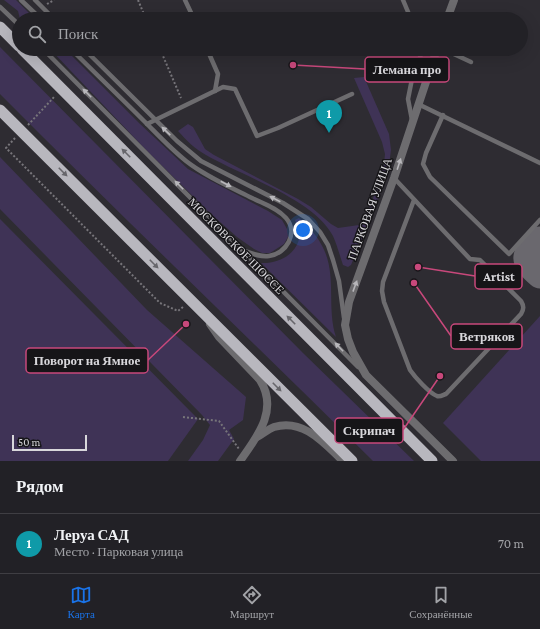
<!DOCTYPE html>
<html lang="ru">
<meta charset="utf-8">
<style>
:root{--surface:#222126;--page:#2a292e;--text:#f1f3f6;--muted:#a2a3a7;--line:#3f3e43;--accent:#1a73e8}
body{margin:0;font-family:"Crimson Pro",serif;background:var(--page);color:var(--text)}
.scale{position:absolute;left:12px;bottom:10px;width:75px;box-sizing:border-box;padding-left:4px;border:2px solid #d8d7db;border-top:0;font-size:11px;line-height:14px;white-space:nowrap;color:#d8d7db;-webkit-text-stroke:3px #161518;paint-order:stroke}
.you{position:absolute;left:303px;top:230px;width:14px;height:14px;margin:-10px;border:3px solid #fff;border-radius:50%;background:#1a73e8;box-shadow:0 0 0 6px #1a73e833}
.badge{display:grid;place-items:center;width:26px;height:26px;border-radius:50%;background:var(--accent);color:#fff;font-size:13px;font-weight:700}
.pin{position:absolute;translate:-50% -33px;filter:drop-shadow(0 1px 2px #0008)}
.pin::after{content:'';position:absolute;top:21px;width:14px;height:12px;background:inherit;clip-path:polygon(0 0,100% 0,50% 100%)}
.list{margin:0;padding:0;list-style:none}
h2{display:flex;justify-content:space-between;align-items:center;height:52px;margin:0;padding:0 16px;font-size:17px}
h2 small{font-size:13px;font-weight:400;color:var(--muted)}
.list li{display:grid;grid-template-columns:26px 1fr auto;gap:12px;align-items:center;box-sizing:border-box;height:60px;padding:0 16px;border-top:1px solid var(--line)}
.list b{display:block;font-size:15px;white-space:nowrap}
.list p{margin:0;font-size:13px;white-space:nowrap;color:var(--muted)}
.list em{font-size:13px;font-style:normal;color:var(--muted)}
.icon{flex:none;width:22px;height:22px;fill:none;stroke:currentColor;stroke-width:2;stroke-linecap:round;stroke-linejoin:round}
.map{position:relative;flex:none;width:540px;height:461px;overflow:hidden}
.search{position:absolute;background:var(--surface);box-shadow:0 4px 16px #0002;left:12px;right:12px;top:12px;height:44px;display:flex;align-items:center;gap:10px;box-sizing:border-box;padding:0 14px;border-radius:22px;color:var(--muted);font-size:15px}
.sheet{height:112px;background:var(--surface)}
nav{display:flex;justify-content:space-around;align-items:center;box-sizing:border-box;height:56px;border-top:1px solid var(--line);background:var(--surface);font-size:11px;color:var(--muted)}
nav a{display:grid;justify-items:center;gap:2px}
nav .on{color:var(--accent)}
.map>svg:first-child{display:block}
</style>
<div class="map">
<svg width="540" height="461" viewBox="0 0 540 461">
<rect width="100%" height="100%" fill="#2e2c32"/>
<g fill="#3f3356">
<polygon points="4,0 16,0 35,19 20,19 18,11"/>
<path d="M 0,47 L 303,353 L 414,461 L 373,461 C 249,338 123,218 0,94 Z"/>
<polygon points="50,49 65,49 139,123 188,169 268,211 282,220 287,229 288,237 284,244 270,253 262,253 254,249 237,237 211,214 147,151"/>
<path d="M 364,77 L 389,134 L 391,150 L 389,165 L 377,203 L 351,265 L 348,267 L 343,265 C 340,256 337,245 333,236 C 314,199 242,176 206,155 C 195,149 186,140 178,131 L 188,124 L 193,127 L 205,149 L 214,155 L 298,199 L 311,207 L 331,224 L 338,228 L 359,225 L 365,217 L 374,196 L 384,164 L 385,154 L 382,142 L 354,78 Z"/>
<polygon points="0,157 147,310 246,397 243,420 229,430 234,439 218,461 188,461 203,440 210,425 202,415 0,209"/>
<path d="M 299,218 C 307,226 316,234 321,244 C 338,272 326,307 336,337 L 261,263 C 276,264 295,256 299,239 C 300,233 297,226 295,220 Z"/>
<polygon points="0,219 198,419 168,461 0,461"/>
<polygon points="540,316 540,461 481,461 443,423"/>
</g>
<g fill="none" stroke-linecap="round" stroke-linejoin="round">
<path stroke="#6a686e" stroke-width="27" d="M 540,240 C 524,257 521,258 540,275"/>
<g stroke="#77757a" stroke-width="2" stroke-dasharray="2 2" stroke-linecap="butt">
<polyline points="138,0 146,19"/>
<polyline points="47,4 54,0"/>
<polyline points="160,49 181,98"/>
<polyline points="97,53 100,49"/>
<polyline points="28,125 55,96"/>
<polyline points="15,138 6,148 160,303 178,311 183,307"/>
<polyline points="183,417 219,421 239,449"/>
</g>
<g stroke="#6d6c6f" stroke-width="4.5">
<polyline points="21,0 41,19"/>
<polyline points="35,0 54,19"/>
<polyline points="185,0 194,19"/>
<polyline points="403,0 411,19"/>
<polyline points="0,7 19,25"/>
<polyline points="43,49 358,367"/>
<path d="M 71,49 C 95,73 120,97 144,121 C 158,135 171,149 186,161 C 205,176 230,187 252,198 C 264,204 277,208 286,218 C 299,233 286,254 269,256 C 260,257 253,254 245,251"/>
<polyline points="84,49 177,141 201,161 283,203 308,219 320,232 328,245 333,260 339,281 344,318"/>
<polyline points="207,49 218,74 215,91"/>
<polyline points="443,49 471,62"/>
<polyline points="418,104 540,163"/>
<polyline points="443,115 426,153 423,164 430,177 509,254 540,220"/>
<polyline points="412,120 408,99 412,79 423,49"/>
<polyline points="147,124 223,87 235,89 257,136 278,128 352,94"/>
<path d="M 394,178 L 470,259 L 480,260 L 521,301 C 524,306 524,309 521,314 L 446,394 C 443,395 440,397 437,396 C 429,393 415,377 410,370 L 384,302 L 382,291 L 383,282 L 414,200"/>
</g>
<g stroke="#6d6c6f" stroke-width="8">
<polyline points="447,19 454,0"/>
<polyline points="437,49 394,178 349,302 345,325 348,339 353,352 366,375 453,461"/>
</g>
<g stroke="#6d6c6f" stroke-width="8">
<path d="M 210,324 L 219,337 L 260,380 C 279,410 257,437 240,461"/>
<path d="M 257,437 C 263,434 268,429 274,427 C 303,418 324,443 343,461"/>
</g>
<g stroke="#b8b7be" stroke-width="11">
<polyline points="0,27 19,46"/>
<polyline points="22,49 432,461"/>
<polyline points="0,110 352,461"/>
</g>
</g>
<defs><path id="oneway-solid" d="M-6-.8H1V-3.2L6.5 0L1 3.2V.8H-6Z"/></defs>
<g fill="#b8b7bb">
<use href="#oneway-solid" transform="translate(87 93) rotate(-135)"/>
<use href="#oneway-solid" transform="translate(166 131) rotate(-136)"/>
<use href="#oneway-solid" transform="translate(399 164) rotate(-72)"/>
<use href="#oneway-solid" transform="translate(226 184) rotate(28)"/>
<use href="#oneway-solid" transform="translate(179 185) rotate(-135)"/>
<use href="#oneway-solid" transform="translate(275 199) rotate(-153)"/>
<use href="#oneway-solid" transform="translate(355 286) rotate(-70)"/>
<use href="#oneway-solid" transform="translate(339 347) rotate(-134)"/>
</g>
<g fill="#67666b">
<use href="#oneway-solid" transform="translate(126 153) rotate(-135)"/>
<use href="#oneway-solid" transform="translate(63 172) rotate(45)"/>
<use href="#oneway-solid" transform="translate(154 264) rotate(45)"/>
<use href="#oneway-solid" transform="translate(291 320) rotate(-135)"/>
<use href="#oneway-solid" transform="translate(277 387) rotate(45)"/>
</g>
<g text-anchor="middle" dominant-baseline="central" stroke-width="3" stroke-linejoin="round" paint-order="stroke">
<g font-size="12" fill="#d8d7db" stroke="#161518">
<text transform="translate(370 209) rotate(-70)">ПАРКОВАЯ УЛИЦА</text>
<text transform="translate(236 246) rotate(45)">МОСКОВСКОЕ ШОССЕ</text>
</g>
</g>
<path fill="none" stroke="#c8487b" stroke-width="1.5" d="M293 65L365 69M418 267L475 276M414 283L451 336M186 324L148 360M440 376L403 430"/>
<g fill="#c8487b" stroke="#161518" stroke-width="1.5">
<circle cx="293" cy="65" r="4"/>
<circle cx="418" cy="267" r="4"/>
<circle cx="414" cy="283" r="4"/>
<circle cx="186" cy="324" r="4"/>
<circle cx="440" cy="376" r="4"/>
</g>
<g fill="#161518" stroke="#c8487b" stroke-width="1.5">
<rect x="365" y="57" width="84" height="25" rx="4"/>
<rect x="475" y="264" width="47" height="25" rx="4"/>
<rect x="451" y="324" width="71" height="25" rx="4"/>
<rect x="26" y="348" width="122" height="25" rx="4"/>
<rect x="335" y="418" width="68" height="25" rx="4"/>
</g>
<g font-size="13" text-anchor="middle" font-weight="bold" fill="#d8d7db">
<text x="407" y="74">Лемана про</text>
<text x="499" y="281">Artist</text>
<text x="487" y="341">Ветряков</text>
<text x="87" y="365">Поворот на Ямное</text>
<text x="369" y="435">Скрипач</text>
</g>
</svg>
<div class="scale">50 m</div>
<div class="you"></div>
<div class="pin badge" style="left:329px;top:133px;background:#0f9aa8">1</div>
<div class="search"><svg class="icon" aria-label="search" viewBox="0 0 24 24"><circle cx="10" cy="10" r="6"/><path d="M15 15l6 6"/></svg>Поиск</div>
</div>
<section class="sheet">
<h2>Рядом<small></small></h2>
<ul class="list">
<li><span class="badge" style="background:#0f9aa8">1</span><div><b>Леруа САД</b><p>Место · Парковая улица</p></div><em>70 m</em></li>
</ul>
</section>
<nav>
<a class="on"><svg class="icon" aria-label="map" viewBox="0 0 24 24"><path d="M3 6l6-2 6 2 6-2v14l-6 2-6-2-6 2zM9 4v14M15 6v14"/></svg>Карта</a>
<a><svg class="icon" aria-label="directions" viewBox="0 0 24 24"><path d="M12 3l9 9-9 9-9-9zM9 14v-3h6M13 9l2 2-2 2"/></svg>Маршрут</a>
<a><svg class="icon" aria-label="saved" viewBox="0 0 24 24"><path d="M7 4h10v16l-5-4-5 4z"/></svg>Сохранённые</a>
</nav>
